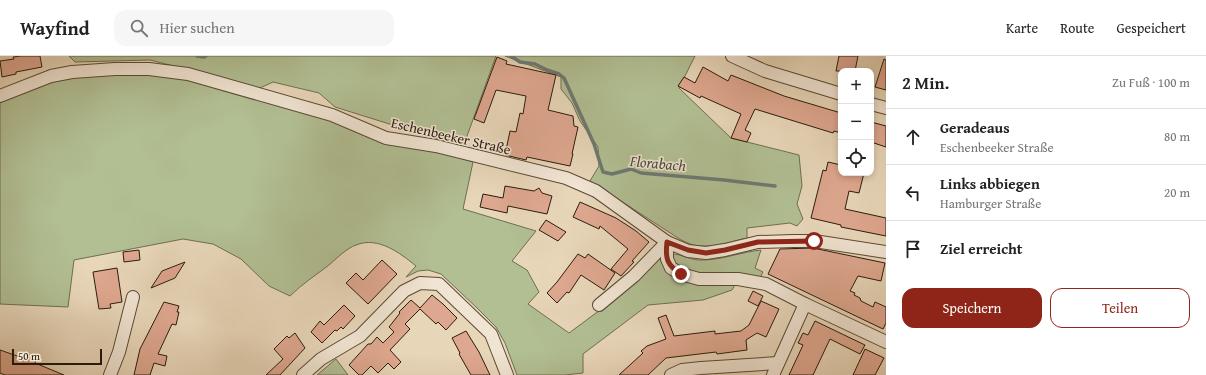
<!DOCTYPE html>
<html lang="de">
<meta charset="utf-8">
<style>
:root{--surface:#fff;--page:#f6f6f6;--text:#222;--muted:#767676;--line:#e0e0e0;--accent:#8f2418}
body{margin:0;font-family:"Gentium Book Plus",serif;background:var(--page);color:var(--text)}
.controls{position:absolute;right:12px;top:12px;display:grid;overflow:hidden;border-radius:8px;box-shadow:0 2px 6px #0003}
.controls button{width:36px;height:36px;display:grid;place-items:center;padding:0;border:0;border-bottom:1px solid var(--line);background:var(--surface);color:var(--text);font:20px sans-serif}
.scale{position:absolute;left:12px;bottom:10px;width:90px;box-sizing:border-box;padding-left:4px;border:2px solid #2c1c0d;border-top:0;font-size:11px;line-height:14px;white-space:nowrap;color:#2c1c0d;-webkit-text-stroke:3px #f0e4d2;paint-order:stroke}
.stop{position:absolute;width:12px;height:12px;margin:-9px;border:3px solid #8f2418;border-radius:50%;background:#fff}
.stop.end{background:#8f2418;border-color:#fff;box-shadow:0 1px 4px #0008}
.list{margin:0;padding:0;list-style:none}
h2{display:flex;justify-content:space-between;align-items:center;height:52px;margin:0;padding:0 16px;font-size:17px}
h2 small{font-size:13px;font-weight:400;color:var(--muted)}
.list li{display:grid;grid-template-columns:26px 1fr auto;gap:12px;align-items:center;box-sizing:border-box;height:56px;padding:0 16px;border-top:1px solid var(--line)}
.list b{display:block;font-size:15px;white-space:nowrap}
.list p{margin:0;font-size:13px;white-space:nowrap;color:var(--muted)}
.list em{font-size:13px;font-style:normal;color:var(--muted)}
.actions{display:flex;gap:8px;padding:12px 16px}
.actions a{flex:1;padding:9px 0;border:1px solid var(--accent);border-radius:12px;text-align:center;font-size:14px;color:var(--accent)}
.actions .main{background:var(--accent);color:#fff}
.icon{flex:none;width:22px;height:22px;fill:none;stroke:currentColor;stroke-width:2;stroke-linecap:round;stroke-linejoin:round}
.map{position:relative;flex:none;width:886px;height:319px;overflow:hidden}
header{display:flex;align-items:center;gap:24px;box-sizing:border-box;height:56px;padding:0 20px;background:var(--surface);border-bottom:1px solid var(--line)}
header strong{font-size:19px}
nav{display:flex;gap:22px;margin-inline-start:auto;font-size:14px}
.search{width:280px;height:36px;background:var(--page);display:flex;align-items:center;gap:10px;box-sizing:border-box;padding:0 14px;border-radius:12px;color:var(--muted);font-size:15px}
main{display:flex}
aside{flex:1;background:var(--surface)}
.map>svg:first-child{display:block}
</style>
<header>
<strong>Wayfind</strong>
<div class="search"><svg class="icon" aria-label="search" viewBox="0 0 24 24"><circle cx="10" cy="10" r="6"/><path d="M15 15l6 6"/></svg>Hier suchen</div>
<nav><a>Karte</a><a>Route</a><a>Gespeichert</a></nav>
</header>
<main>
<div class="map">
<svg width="886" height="319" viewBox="0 0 886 319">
<rect width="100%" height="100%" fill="#e8d6b9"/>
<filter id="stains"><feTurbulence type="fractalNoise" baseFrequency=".005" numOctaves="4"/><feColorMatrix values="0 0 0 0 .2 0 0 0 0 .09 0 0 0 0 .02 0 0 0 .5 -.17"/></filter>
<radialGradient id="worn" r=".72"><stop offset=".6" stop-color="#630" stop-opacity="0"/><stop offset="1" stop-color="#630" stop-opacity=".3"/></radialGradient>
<g fill="#b1bf93" stroke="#6e6e50">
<polygon points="69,0 496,0 463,91 335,51 319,37 273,26 260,32 150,4 75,6"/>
<path d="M 505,0 L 695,0 L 679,32 L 731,82 L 799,99 L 802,130 L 797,148 L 803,163 L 797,170 L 790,167 L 747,172 L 747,182 C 733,185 716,191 701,190 C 693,190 685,186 678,182 L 590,125 L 599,110 L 598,91 L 580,65 L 572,47 L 561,33 L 561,21 Z"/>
<path d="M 162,18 L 194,23 L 328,62 L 384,86 L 447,98 L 473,106 L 463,153 L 536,175 L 512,205 L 527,214 L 539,236 L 528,248 L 569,277 L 596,257 L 605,252 L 615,240 L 658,200 L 665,211 L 736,227 L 732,234 L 703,244 L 648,249 L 583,298 L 583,317 L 565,319 L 517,319 L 505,287 L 496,271 L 477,252 L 441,218 L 428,214 L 418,215 L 406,221 L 416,210 C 400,197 378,180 356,189 C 347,192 336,203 329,209 C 316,219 302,228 290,240 L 269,230 L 241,203 L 213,188 L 183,183 L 74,204 L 68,251 L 0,248 L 0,45 L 42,28 L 80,19 Z"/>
<path d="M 761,194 L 755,212 L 763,216 L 760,222 C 730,221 694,225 670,202 L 672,198 C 682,198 692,205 702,204 C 722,204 741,196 761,194 Z"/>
<polygon points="336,303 348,319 317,319"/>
</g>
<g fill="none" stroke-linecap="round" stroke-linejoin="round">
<g stroke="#6d7a72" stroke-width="3.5">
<polyline points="197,0 204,1 206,0"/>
<polyline points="511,0 520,6 535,8 547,14 559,18 564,22 594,88 603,116 612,118 631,113 641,117 724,124 775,130"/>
</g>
</g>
<g fill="#dea78f" stroke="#2c1c0d">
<polygon points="21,0 40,0 42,11 16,16 16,18 2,21 0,5 14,3 13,1"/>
<polygon points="839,0 858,0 855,15 836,15"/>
<polygon points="497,1 507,5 506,8 556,19 548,54 573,60 574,70 578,71 572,98 573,98 570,110 527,101 526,104 505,99 510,75 516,76 520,57 523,58 526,40 496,34 484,67 474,63"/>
<polygon points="884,3 886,4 886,34 875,31"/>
<polygon points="703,11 728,25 731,19 784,40 841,57 841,77 834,75 833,77 755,53 745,74 751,77 747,86 731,82 741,58 701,40 700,42 678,30 684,21 695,27"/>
<polygon points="871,66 886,70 886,91 871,86"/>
<polygon points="828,106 841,109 841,117 864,117 859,137 849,135 845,153 886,162 886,180 841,171 841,169 811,162 823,114 826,115"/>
<polygon points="505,130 534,135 539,132 542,137 552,140 547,158 508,150 507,157 480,151 483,138 503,142"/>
<polygon points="580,146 616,162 636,175 649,186 632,205 634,206 621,220 611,213 628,193 600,170 599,173 573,161"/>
<polygon points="546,164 566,176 558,185 539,174"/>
<polygon points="813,192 885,207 881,225 858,220 850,235 855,237 854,239 860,242 861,245 873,251 875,246 886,251 886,267 883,273 768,218 780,193"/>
<polygon points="139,194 140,204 124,206 123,196"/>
<polygon points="578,198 585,202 588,198 615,217 604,234 581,219 569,237 567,236 557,247 547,237 557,226"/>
<polygon points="382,204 397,218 368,248 346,227 356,217 363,224"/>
<polygon points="185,206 175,222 151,232 162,215"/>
<polygon points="117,212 122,246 110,248 111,252 99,253 93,216"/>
<polygon points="753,235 763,240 758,250 748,245"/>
<polygon points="432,239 443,248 457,262 446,274 438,266 436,268 420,253 405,268 410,273 390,294 401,306 394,313 388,307 378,317 371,310 362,319 359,319 349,309 368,288 371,288 377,281 383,287 394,276 389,271 400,257 399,256 411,244 420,252"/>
<polygon points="761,245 779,253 766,281 757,277 746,284 747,294 717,298 716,296 666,302 648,319 619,319 643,297 641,295 647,290 666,283 658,262 666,259 674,280 715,275 715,278 741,275 749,269"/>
<polygon points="164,246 179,250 177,256 179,256 176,269 172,268 158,298 167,300 165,310 154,307 150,319 134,319 140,293"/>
<polygon points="344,249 355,260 343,273 341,271 337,275 335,274 322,287 311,276 320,265 324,269"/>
<polygon points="815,265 865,289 860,298 830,283 813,319 789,319 803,289 798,287 803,277 808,279"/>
<polygon points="466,275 479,296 490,319 471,319 459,298 460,297 452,282"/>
<polygon points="295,277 305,292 280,319 266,319 283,303 274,293 287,280 289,282"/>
<polygon points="865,293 884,302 875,319 853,319"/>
<polygon points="0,294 20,301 22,296 37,301 35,307 64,319 5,319 0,317"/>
</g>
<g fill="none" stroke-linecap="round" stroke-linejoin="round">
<g stroke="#5b4a38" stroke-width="14">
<g id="minor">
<polyline points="732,0 765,15 841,38"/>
<polyline points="0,40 51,20 72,16 115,13 149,13 188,18 332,59 386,82 436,90 566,122 596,135 667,186 688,195 706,197 725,194 758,186 793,185 814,185 886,196"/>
<polyline points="871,48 886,52"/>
<polyline points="667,186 667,203 671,212 681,218 699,223 738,223 766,228 805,248 886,286"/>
<polyline points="599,249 634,220 667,186"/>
<polyline points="110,319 119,296 133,241"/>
<polyline points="303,319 321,303 360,280 404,235 420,227 439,228 491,278 507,319"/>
<polyline points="671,319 682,314 701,312 778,307"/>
<polyline points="773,319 805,248"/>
</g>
</g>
<use href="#minor" stroke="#f0e4d2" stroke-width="12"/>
</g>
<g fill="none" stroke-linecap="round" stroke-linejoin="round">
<path stroke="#8f2418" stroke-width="5" d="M 681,218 C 667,209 665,203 667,186 L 688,194 L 706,197 L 725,194 L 758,186 L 814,185"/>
</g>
<g text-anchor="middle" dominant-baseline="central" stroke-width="3" stroke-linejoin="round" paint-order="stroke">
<g font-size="14" fill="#2c1c0d" stroke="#f0e4d2">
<text transform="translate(451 80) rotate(13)">Eschenbeeker Straße</text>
</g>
<g font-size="15" font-style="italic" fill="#4c4b3f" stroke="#f0e4d2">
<text transform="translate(658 107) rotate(5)">Florabach</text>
</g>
</g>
<rect width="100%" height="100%" filter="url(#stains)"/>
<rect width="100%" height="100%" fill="url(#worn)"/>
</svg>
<div class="controls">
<button>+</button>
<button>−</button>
<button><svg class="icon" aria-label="locate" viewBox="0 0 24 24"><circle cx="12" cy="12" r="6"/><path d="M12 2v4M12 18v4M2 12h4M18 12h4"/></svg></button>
</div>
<div class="scale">50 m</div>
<div class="stop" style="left:814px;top:185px"></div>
<div class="stop end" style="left:681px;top:218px"></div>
</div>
<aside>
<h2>2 Min.<small>Zu Fuß · 100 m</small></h2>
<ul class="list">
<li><svg class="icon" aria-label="ahead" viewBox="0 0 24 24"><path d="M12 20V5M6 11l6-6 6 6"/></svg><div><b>Geradeaus</b><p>Eschenbeeker Straße</p></div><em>80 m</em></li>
<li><svg class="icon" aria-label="left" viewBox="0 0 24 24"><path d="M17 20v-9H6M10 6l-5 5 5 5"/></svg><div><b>Links abbiegen</b><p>Hamburger Straße</p></div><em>20 m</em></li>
<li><svg class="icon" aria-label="arrive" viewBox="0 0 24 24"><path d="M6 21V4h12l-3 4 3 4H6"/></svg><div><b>Ziel erreicht</b></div></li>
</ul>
<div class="actions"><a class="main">Speichern</a><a>Teilen</a></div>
</aside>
</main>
